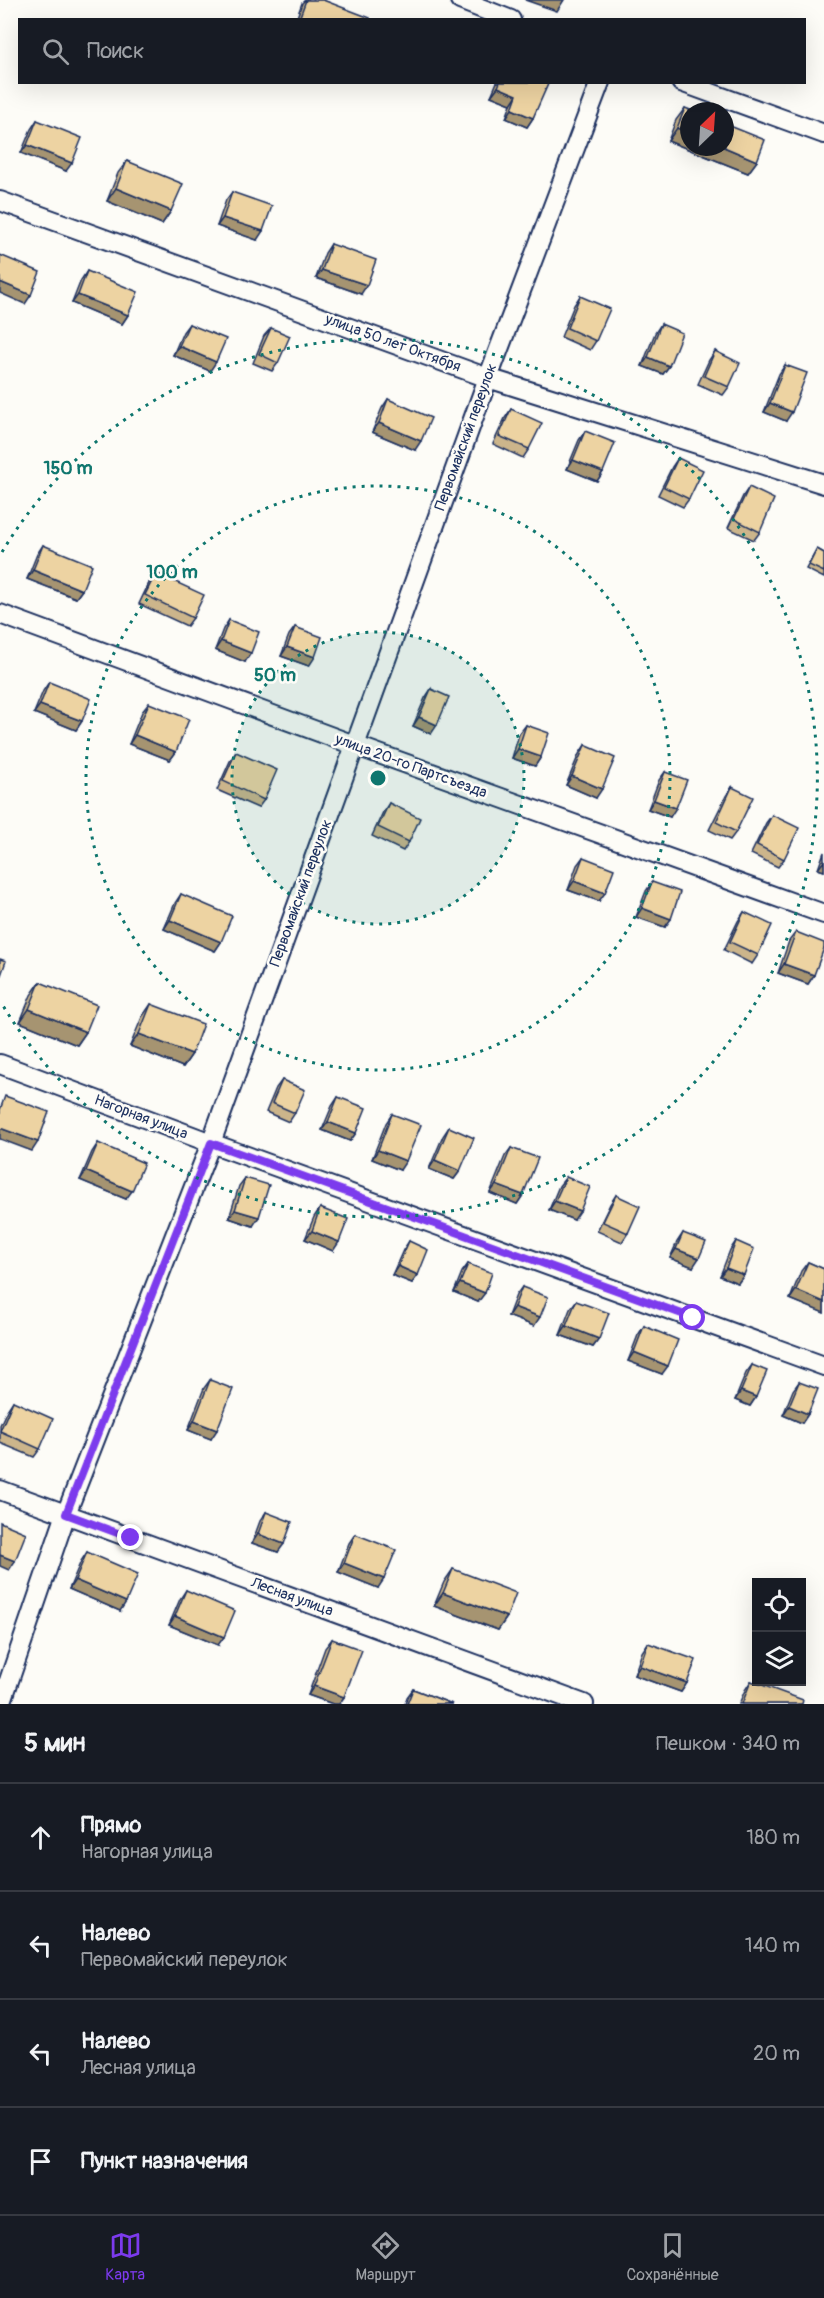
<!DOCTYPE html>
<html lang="ru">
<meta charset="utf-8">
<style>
:root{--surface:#171b24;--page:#20242c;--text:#f1f3f6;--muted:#9ea1a6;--line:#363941;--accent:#7c3aed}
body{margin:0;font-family:Pangolin,sans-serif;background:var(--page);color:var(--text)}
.controls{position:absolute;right:18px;bottom:18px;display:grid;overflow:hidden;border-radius:0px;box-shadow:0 6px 24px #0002}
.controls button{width:54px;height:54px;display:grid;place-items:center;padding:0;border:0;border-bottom:2px solid var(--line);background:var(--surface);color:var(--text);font:30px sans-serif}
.compass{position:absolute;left:680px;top:102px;width:54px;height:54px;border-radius:50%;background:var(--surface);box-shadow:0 6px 24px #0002;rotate:25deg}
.stop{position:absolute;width:18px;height:18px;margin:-14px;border:4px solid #7c3aed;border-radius:50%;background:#fff}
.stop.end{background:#7c3aed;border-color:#fff;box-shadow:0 2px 6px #0008}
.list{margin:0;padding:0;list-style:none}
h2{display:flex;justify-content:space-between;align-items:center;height:78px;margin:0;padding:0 24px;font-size:26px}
h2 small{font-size:20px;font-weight:400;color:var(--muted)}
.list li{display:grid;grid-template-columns:39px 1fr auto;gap:18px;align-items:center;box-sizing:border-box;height:108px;padding:0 24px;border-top:2px solid var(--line)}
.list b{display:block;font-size:22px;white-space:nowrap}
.list p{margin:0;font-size:20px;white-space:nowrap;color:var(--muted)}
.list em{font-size:20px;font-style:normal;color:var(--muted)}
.icon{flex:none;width:33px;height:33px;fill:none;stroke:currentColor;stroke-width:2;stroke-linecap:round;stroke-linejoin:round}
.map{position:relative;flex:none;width:824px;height:1704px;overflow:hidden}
.search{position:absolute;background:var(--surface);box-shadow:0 6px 24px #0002;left:18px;right:18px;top:18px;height:66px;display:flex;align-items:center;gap:15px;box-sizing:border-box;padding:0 21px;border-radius:0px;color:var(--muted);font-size:22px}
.sheet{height:510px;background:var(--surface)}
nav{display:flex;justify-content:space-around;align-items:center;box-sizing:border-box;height:84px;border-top:2px solid var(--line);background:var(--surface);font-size:16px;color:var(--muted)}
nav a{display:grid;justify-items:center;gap:3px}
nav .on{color:var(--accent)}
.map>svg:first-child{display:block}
</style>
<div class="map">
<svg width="824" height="1704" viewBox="0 0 824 1704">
<rect width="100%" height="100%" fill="#fdfcf7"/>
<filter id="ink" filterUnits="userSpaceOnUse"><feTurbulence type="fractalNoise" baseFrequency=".0167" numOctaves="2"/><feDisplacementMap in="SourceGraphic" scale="12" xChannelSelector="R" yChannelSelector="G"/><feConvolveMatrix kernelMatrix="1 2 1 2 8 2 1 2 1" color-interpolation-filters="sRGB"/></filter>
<g filter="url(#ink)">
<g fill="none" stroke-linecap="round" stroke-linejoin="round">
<g stroke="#1b2f5e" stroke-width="22">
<g id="minor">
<polyline points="460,0 511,20"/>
<polyline points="681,82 824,134"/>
<polyline points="0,201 488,378 824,484"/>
<polyline points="0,614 354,745 824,914"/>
<polyline points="0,1064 211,1143 824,1366"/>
<polyline points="0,1490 584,1704"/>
<polyline points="1,1704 66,1514 211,1143 488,378 600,82"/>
</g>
</g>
<use href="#minor" stroke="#fdfcf7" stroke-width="18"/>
</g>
<g fill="#ccb58b" stroke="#1b2f5e" stroke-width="1.5">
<polygon points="305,0 323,0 369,20 296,20 302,3"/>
<polygon points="497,82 544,82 533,118 527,127 506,118 511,104 491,96"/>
<polygon points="685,108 757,161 748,173 668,141 676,120"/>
<polygon points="37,120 66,171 21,153 31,129"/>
<polygon points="127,161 171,211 162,224 107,201 118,173"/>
<polygon points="232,192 257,240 217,226 226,200"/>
<polygon points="331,244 361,294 316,278 325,253"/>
<polygon points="87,271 128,315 122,324 72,303 81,280"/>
<polygon points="580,296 596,341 590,350 561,337 574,305"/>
<polygon points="189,324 210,371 173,355 183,332"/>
<polygon points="661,324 669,366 663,374 642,366 655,333"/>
<polygon points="271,328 278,363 272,371 253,363 264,336"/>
<polygon points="715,351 729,387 723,395 698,384 709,360"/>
<polygon points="785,365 786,421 764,412 779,374"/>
<polygon points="388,399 415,450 372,432 382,408"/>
<polygon points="511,409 529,449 523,458 493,444 505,418"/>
<polygon points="585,431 603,472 597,481 567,469 579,440"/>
<polygon points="678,458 689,499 683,507 658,495 672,467"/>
<polygon points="749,487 760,532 754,540 728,528 743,496"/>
<polygon points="43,545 82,590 76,598 27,579 37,554"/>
<polygon points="817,549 824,553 824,578 806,569"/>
<polygon points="156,573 193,618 187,626 139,604 150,581"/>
<polygon points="229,620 245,662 215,650 223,629"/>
<polygon points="295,627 309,666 281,656 289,635"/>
<polygon points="49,682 82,721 76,730 34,713 43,691"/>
<polygon points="431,689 431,734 413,726 425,698"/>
<polygon points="149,703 176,752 170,760 129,744 142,712"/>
<polygon points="526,725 541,757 535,766 512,758 519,734"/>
<polygon points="585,745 596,798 566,785 579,754"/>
<polygon points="236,752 264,800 258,808 217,790 230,761"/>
<polygon points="665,772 670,817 648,809 659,780"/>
<polygon points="732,787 736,832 730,840 709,830 726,796"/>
<polygon points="389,803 409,842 403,851 372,836 383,812"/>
<polygon points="772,815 784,859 778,867 751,854 766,823"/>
<polygon points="824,852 824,871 818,869"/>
<polygon points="583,857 599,901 568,890 577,865"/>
<polygon points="652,882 665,927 636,917 646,891"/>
<polygon points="181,894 221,942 215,951 164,929 175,903"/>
<polygon points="744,912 758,955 752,964 724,950 738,921"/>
<polygon points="796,932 814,975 808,984 778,973 789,941"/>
<polygon points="40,982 86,1032 77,1045 20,1022 31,995"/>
<polygon points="151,1004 192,1054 183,1067 130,1046 142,1017"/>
<polygon points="282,1080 295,1113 289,1122 266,1112 276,1088"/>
<polygon points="338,1097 356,1133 350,1141 322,1130 332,1106"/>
<polygon points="392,1114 400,1170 372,1159 386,1123"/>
<polygon points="449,1127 460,1171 454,1179 429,1169 443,1136"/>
<polygon points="98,1143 126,1199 80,1180 92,1152"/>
<polygon points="511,1148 523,1195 517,1204 490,1193 505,1156"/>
<polygon points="566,1177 574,1220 549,1210 559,1186"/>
<polygon points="245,1178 253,1226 229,1218 239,1186"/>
<polygon points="616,1195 628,1233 622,1242 597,1231 610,1204"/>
<polygon points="320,1208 333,1251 305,1239 314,1217"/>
<polygon points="683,1233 693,1267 670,1258 677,1242"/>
<polygon points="409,1241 418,1275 412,1283 392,1275 403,1250"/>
<polygon points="736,1241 744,1275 738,1283 720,1276 730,1250"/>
<polygon points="808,1262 824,1269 824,1313 790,1299 801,1271"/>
<polygon points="468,1264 478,1302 454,1292 462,1272"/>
<polygon points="522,1287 534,1326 508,1316 516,1295"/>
<polygon points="576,1301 599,1339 593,1347 560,1335 570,1309"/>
<polygon points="644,1326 662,1374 628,1361 638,1335"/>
<polygon points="752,1365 756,1397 750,1406 735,1400 746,1373"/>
<polygon points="210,1380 211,1439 188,1430 204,1388"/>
<polygon points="799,1382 808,1414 802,1423 783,1415 793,1390"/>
<polygon points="13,1401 40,1449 34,1457 0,1443 0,1425 7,1410"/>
<polygon points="266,1512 278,1552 252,1543 260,1521"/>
<polygon points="355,1534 378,1588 338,1572 349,1543"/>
<polygon points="87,1552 120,1611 69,1589 81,1561"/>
<polygon points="453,1569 507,1617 498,1630 434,1606 444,1582"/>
<polygon points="186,1590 218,1645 169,1625 180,1599"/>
<polygon points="332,1639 344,1697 339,1704 333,1704 308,1695 325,1648"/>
<polygon points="648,1643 687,1683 681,1692 634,1675 642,1652"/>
<polygon points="751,1681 802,1704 739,1704 745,1690"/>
<polygon points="413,1689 452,1704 405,1704 407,1697"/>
</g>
<g fill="#a69471" stroke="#1b2f5e" stroke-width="1.5">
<polygon points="525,0 564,0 557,11"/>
<polygon points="498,87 517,95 511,104 491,96"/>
<polygon points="512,109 533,118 527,127 506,118"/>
<polygon points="677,128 689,133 689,147 724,147 757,161 748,173 668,141"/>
<polygon points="27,145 72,163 66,171 21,153"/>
<polygon points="116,188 171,211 162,224 107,201"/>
<polygon points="223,218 263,231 257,240 217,226"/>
<polygon points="322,270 367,285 361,294 316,278"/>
<polygon points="0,282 31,295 25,304 0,293"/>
<polygon points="78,295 128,315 122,324 72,303"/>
<polygon points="179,346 216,362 210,371 173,355"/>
<polygon points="648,357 669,366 663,374 642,366"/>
<polygon points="770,403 792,412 786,421 764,412"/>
<polygon points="379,423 421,441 415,450 372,432"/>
<polygon points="573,460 603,472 597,481 567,469"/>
<polygon points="33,570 82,590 76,598 27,579"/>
<polygon points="221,641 251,653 245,662 215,650"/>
<polygon points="287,647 315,657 309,666 281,656"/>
<polygon points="40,705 82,721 76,730 34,713"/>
<polygon points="419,717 437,725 431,734 413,726"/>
<polygon points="135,735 176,752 170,760 129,744"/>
<polygon points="518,749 541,757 535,766 512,758"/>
<polygon points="572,776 602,789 596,798 566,785"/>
<polygon points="654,800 676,808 670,817 648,809"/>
<polygon points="824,861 824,871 818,869"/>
<polygon points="574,881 605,893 599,901 568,890"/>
<polygon points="642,908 671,919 665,927 636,917"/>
<polygon points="170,920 221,942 215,951 164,929"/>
<polygon points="784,964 814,975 808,984 778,973"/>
<polygon points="29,1009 86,1032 77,1045 20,1022"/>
<polygon points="139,1034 192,1054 183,1067 130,1046"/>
<polygon points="328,1122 356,1133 350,1141 322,1130"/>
<polygon points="0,1128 38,1142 32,1151 0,1139"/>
<polygon points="378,1150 406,1161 400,1170 372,1159"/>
<polygon points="435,1160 460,1171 454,1179 429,1169"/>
<polygon points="86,1171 132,1191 126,1199 80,1180"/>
<polygon points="496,1185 523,1195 517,1204 490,1193"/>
<polygon points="555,1201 580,1211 574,1220 549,1210"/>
<polygon points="235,1210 259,1217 253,1226 229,1218"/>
<polygon points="312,1231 339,1242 333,1251 305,1239"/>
<polygon points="676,1249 699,1258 693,1267 670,1258"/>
<polygon points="398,1266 418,1275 412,1283 392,1275"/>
<polygon points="726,1268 744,1275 738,1283 720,1276"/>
<polygon points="460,1283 485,1293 478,1302 454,1292"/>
<polygon points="796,1290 824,1302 824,1313 790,1299"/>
<polygon points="514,1307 540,1317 534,1326 508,1316"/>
<polygon points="566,1326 599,1339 593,1347 560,1335"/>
<polygon points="634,1352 668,1366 662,1374 628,1361"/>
<polygon points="741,1391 756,1397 750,1406 735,1400"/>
<polygon points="789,1406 808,1414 802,1423 783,1415"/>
<polygon points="194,1421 217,1430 211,1439 188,1430"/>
<polygon points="258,1534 284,1544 278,1552 252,1543"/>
<polygon points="0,1555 15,1561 9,1570 0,1566"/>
<polygon points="344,1563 384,1579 378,1588 338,1572"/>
<polygon points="75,1580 126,1602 120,1611 69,1589"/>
<polygon points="443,1593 507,1617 498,1630 434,1606"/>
<polygon points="175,1616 224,1637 218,1645 169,1625"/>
<polygon points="640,1666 687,1683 681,1692 634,1675"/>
<polygon points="314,1686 344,1697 339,1704 333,1704 308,1695"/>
</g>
<g fill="#edd3a2" stroke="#1b2f5e" stroke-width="1.5">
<polygon points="306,0 323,0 370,18 369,20 302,20 299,19"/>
<polygon points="500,82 544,82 548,84 533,118 512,109 517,95 498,87"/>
<polygon points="685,108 693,111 689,111 689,133 677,128"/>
<polygon points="37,120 82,138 72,163 27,145"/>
<polygon points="725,124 765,140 757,161 724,147 725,147"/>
<polygon points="127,161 183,184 171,211 116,188"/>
<polygon points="232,192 272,206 263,231 223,218"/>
<polygon points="331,244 376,260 367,285 322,270"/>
<polygon points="0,255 40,272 31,295 0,282"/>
<polygon points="87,271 138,292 128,315 78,295"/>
<polygon points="580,296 610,309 596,341 567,328"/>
<polygon points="189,324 226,339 216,362 179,346"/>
<polygon points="661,324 682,333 669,366 648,357"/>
<polygon points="271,328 290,336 278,363 259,354"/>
<polygon points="715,351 740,363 729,387 704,376"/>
<polygon points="785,365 807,373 792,412 770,403"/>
<polygon points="388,399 431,418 421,441 379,423"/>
<polygon points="511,409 542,423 529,449 499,436"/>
<polygon points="585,431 615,443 603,472 573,460"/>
<polygon points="678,458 703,470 689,499 664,487"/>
<polygon points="749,487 774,499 760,532 734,519"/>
<polygon points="43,545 92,565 82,590 33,570"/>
<polygon points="817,549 824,553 824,572 809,565"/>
<polygon points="156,573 204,595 193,618 145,595"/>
<polygon points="229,620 259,632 251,653 221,641"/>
<polygon points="295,627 322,637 315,657 287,647"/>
<polygon points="49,682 91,699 82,721 40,705"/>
<polygon points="431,689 449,697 437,725 419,717"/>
<polygon points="149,703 189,719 176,752 135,735"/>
<polygon points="526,725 549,733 541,757 518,749"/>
<polygon points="585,745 615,758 602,789 572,776"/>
<polygon points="236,752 277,770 264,800 223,781"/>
<polygon points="665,772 687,780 676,808 654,800"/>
<polygon points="732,787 753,797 736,832 716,822"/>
<polygon points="389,803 420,818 409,842 378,827"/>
<polygon points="772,815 799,828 784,859 757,845"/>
<polygon points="583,857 614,869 605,893 574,881"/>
<polygon points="652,882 680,892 671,919 642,908"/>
<polygon points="181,894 232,916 221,942 170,920"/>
<polygon points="744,912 772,925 758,955 730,942"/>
<polygon points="796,932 824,943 824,948 814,975 784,964"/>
<polygon points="0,959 6,961 0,978"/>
<polygon points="40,982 97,1005 86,1032 29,1009"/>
<polygon points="151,1004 203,1024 192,1054 139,1034"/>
<polygon points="282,1080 305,1090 295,1113 272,1103"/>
<polygon points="5,1096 49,1112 38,1142 0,1128 0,1110"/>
<polygon points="338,1097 366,1108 356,1133 328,1122"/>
<polygon points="392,1114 421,1125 406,1161 378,1150"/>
<polygon points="449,1127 474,1138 460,1171 435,1160"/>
<polygon points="98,1143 144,1163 132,1191 86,1171"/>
<polygon points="511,1148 538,1158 523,1195 496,1185"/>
<polygon points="566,1177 590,1187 580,1211 555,1201"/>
<polygon points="245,1178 269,1185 259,1217 235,1210"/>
<polygon points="616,1195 640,1206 628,1233 603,1222"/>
<polygon points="320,1208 348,1219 339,1242 312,1231"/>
<polygon points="683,1233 706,1242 699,1258 676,1249"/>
<polygon points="409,1241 428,1250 418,1275 398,1266"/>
<polygon points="736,1241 754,1249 744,1275 726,1268"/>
<polygon points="808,1262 824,1269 824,1302 796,1290"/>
<polygon points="468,1264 492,1273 485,1293 460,1283"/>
<polygon points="522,1287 548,1297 540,1317 514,1307"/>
<polygon points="576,1301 609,1313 599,1339 566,1326"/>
<polygon points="644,1326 678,1340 668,1366 634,1352"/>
<polygon points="752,1365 767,1371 756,1397 741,1391"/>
<polygon points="210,1380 233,1389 217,1430 194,1421"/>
<polygon points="799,1382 818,1389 808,1414 789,1406"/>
<polygon points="13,1401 53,1419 40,1449 0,1431"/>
<polygon points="266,1512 292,1522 284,1544 258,1534"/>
<polygon points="0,1522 26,1533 15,1561 0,1555"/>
<polygon points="355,1534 396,1550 384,1579 344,1563"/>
<polygon points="87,1552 138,1574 126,1602 75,1580"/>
<polygon points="453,1569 516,1593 507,1617 443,1593"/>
<polygon points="186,1590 235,1611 224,1637 175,1616"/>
<polygon points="332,1639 362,1650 344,1697 314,1686"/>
<polygon points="648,1643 696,1660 687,1683 640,1666"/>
<polygon points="751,1681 803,1700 802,1704 742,1704"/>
<polygon points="413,1689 452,1704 407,1704"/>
</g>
</g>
<g fill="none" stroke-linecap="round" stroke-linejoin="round" filter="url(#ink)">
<polyline stroke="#7c3aed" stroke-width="8" points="131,1538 66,1514 211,1143 693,1318"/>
</g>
<circle cx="378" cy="778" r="146" fill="#0f766e" fill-opacity=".12"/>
<g fill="none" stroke="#0f766e" stroke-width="3" stroke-dasharray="3 6">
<circle cx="378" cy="778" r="146"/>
<circle cx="378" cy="778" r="292"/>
<path d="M2 552A439 439 0 1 1 2 1004"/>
</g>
<g text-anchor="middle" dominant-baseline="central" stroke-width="5" stroke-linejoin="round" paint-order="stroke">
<g font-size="15" fill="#1b2f5e" stroke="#fdfcf7">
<text transform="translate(393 343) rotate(20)">улица 50 лет Октября</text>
<text transform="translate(466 437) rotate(-70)">Первомайский переулок</text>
<text transform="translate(411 766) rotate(20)">улица 20-го Партсъезда</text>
<text transform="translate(301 893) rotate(-70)">Первомайский переулок</text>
<text transform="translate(141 1117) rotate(21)">Нагорная улица</text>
<text transform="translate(292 1597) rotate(20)">Лесная улица</text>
</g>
</g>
<circle cx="378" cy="778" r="9" fill="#0f766e" stroke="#fdfcf7" stroke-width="3"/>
<g font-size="18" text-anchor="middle" font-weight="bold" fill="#0f766e" stroke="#fdfcf7" stroke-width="5" stroke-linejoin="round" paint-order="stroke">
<text x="68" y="474">150 m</text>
<text x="172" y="578">100 m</text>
<text x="275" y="681">50 m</text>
</g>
</svg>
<div class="controls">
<button><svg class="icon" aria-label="locate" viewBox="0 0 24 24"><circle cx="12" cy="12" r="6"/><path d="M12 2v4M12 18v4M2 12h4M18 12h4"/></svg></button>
<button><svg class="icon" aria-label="layers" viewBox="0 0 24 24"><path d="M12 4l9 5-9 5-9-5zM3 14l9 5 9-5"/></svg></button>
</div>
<svg class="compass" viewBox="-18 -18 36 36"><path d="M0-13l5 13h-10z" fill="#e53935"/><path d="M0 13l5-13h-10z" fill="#9ea1a6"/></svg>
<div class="stop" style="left:693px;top:1318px"></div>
<div class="stop end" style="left:131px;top:1538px"></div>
<div class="search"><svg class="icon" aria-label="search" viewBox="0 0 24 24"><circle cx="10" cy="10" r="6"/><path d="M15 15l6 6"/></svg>Поиск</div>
</div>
<section class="sheet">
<h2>5 мин<small>Пешком · 340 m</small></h2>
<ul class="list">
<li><svg class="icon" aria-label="ahead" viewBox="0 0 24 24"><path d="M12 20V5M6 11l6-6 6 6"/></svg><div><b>Прямо</b><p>Нагорная улица</p></div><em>180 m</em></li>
<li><svg class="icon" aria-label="left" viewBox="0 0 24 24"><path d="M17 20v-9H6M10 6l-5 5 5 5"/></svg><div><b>Налево</b><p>Первомайский переулок</p></div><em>140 m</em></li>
<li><svg class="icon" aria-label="left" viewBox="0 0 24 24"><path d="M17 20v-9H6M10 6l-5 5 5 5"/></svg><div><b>Налево</b><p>Лесная улица</p></div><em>20 m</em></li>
<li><svg class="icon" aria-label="arrive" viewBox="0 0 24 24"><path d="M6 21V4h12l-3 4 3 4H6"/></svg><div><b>Пункт назначения</b></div></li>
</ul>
</section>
<nav>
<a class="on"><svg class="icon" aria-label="map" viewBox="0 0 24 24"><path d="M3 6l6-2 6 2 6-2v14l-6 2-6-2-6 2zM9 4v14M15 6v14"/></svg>Карта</a>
<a><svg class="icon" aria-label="directions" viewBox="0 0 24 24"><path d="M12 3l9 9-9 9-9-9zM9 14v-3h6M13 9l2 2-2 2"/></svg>Маршрут</a>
<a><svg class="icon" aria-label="saved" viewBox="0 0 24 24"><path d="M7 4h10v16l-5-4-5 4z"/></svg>Сохранённые</a>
</nav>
